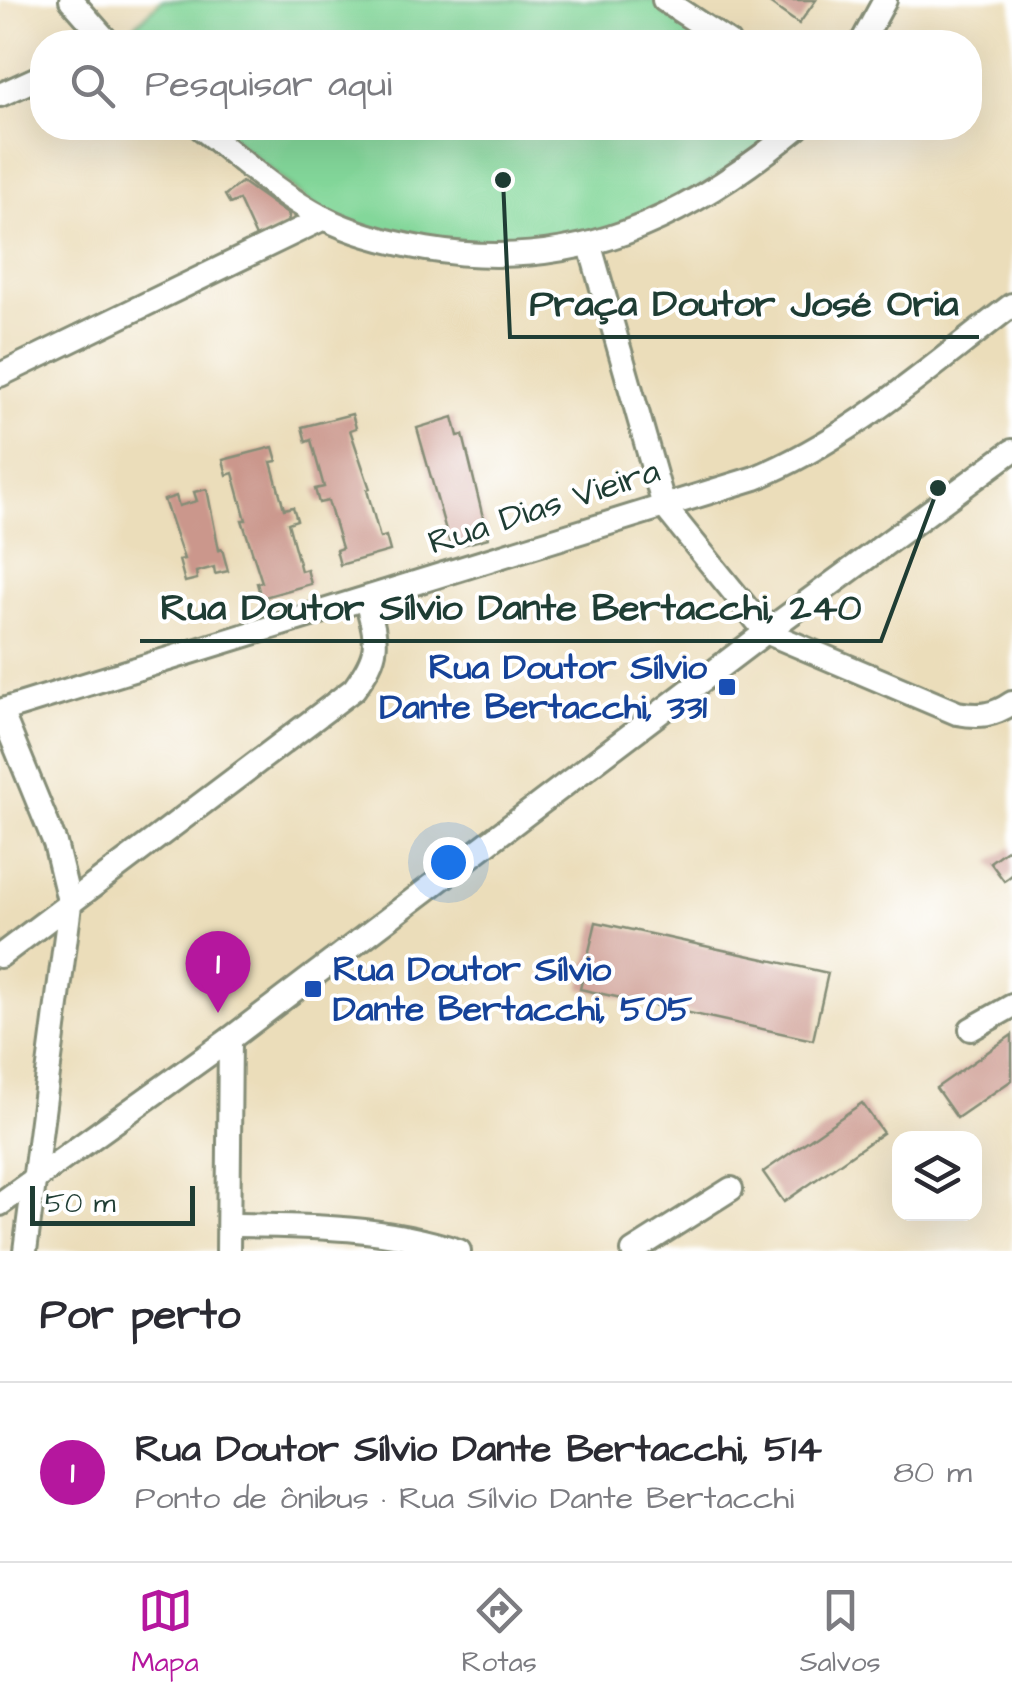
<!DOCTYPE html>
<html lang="pt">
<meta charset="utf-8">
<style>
:root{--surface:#fff;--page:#f2f2f3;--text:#2b2b33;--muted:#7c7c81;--line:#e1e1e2;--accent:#b5179e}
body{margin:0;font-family:"Architects Daughter",sans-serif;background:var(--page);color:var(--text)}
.controls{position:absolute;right:30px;bottom:30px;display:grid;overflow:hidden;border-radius:20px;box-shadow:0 10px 40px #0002}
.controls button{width:90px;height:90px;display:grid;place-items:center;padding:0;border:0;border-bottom:2px solid var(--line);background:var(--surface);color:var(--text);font:50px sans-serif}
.scale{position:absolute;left:30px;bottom:25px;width:165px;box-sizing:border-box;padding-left:10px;border:5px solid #1f3d34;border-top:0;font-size:28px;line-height:35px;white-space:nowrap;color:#1f3d34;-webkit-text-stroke:8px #fff;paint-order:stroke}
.you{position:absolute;left:448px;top:862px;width:35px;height:35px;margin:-25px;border:8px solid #fff;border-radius:50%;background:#1a73e8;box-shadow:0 0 0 15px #1a73e833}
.badge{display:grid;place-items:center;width:65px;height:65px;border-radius:50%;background:var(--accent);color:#fff;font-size:32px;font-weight:700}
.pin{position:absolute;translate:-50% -82px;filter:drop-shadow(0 2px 5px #0008)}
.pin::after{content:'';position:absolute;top:52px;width:35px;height:30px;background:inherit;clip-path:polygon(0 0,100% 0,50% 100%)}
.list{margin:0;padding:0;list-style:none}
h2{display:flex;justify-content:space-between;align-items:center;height:130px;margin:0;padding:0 40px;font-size:42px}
h2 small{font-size:32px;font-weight:400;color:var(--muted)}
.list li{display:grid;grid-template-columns:65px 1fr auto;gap:30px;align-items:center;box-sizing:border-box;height:180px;padding:0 40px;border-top:2px solid var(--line)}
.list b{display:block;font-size:38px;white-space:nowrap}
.list p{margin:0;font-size:32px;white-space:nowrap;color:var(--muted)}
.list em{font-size:32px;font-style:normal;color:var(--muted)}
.icon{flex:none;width:55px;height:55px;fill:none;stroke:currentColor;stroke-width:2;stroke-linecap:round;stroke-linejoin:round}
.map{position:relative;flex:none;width:1012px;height:1251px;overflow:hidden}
.search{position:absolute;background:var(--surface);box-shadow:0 10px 40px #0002;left:30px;right:30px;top:30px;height:110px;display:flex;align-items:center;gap:25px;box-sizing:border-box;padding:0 35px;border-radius:40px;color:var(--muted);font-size:38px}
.sheet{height:310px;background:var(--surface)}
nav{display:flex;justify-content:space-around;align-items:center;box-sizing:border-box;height:140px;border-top:2px solid var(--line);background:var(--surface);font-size:28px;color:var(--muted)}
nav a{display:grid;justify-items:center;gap:5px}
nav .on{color:var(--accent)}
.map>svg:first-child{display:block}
</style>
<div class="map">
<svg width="1012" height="1251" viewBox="0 0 1012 1251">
<rect width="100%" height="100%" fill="#fff"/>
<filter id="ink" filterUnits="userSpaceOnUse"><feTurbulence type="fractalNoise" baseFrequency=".01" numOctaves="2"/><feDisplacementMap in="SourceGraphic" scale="20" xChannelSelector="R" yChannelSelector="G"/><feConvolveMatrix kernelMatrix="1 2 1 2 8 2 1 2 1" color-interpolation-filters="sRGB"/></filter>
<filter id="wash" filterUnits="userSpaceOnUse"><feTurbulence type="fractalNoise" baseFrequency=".0048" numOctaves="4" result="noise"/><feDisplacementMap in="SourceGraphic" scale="40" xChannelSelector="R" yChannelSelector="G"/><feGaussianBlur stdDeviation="2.25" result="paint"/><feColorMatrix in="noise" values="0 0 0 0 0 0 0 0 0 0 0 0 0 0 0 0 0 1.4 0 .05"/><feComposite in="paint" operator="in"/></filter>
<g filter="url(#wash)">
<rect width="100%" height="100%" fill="#ebddba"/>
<g fill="#83d79a" stroke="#518a67" stroke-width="2.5">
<polygon points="162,0 664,0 728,42 117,42"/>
<polygon points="220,128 794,128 765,152 590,244 442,251 326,216"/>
</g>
<g id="blocks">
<g fill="#cb978c">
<polygon points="765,0 816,0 799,24"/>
<polygon points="242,182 289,215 288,224 257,239 239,200 230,204 225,195"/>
<polygon points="352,414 356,428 350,430 370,489 367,490 380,538 386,536 390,551 340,565 336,550 342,548 328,501 319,503 315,489 324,487 311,440 306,442 302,427"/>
<polygon points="453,417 458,436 463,435 488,538 451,548 417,428"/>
<polygon points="273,447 277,461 271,462 284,509 293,507 297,520 288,523 301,571 307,569 311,584 261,598 257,583 262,582 242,520 246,520 233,473 227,475 223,460"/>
<polygon points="207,489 219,550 222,549 228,571 215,574 214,567 196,572 197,579 185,582 179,560 184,559 164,500 176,496 179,506 197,501 194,492"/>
<polygon points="1012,846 1012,875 1004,881 990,862"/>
<polygon points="596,922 828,973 813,1040 580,989"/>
<polygon points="1012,1035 1012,1080 957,1118 936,1088"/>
<polygon points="862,1103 883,1133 784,1202 763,1172"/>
</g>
</g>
</g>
<g filter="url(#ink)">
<use href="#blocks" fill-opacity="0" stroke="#858d77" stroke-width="2.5"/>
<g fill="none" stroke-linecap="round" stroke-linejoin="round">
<g stroke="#858d77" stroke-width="28">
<g id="minor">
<polyline points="71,0 108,42"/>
<polyline points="664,0 728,42"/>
<polyline points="862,42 885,0"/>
<polyline points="0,95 42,76"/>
<path d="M 201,128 C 240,159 279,195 324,218 C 355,234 392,243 426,249 C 574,274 686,220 797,128"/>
<path d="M 590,246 L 664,506 L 766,632 L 957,713 C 979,717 993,716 1012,703"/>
<polyline points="0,375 324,218"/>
<path d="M 0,711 L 755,478 C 851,439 930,367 1012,305"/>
<polyline points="1,711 55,843 70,905 25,1251"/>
<path d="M 0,956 L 354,689 C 381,652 378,643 366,600"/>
<polyline points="971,1029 1012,1006"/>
<polyline points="0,1204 230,1039 766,632 1012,451"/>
<path d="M 229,1225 C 307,1226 383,1226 459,1251"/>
<polyline points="228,1251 230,1039"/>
<polyline points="633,1251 731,1189"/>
</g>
</g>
<use href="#minor" stroke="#fff" stroke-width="22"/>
</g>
</g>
<g fill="#1a4fb4" stroke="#fff" stroke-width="4">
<rect x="717" y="677" width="20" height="20" rx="5"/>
<rect x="303" y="979" width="20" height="20" rx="5"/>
</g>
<g text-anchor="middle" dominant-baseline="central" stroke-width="8" stroke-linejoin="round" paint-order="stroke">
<g font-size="35" fill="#1f3d34" stroke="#fff">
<text transform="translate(544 507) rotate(-18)">Rua Dias Vieira</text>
</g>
<g font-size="35" font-weight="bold" fill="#164399" stroke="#fff" text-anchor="end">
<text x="707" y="667">Rua Doutor Sílvio<tspan x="707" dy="40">Dante Bertacchi, 331</tspan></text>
<text x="333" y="969" text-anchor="start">Rua Doutor Sílvio<tspan x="333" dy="40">Dante Bertacchi, 505</tspan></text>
</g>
</g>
<path fill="none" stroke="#1f3d34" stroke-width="4" d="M503 180L510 337H979M938 488L881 641H140"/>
<g fill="#1f3d34" stroke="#fff" stroke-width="4">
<circle cx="503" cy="180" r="10"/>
<circle cx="938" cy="488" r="10"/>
</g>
<g font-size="38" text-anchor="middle" font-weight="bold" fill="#1f3d34" stroke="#fff" stroke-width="8" stroke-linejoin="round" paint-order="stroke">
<text x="744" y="316">Praça Doutor José Oria</text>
<text x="511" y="620">Rua Doutor Sílvio Dante Bertacchi, 240</text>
</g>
</svg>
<div class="controls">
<button><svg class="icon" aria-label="layers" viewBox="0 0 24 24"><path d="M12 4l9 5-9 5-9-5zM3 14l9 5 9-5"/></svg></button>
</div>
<div class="scale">50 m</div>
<div class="you"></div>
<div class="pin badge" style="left:218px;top:1013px">1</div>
<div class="search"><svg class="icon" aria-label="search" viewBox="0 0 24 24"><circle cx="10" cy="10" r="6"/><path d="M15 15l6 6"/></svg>Pesquisar aqui</div>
</div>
<section class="sheet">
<h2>Por perto<small></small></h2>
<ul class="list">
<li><span class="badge">1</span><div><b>Rua Doutor Sílvio Dante Bertacchi, 514</b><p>Ponto de ônibus · Rua Sílvio Dante Bertacchi</p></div><em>80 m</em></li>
</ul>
</section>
<nav>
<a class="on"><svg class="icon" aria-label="map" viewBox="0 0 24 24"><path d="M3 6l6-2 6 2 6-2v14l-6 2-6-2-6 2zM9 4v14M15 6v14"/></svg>Mapa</a>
<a><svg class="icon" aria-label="directions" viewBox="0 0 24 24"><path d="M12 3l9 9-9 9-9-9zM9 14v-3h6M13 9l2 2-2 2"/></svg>Rotas</a>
<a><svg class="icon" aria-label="saved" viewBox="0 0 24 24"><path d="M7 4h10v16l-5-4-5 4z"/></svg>Salvos</a>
</nav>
